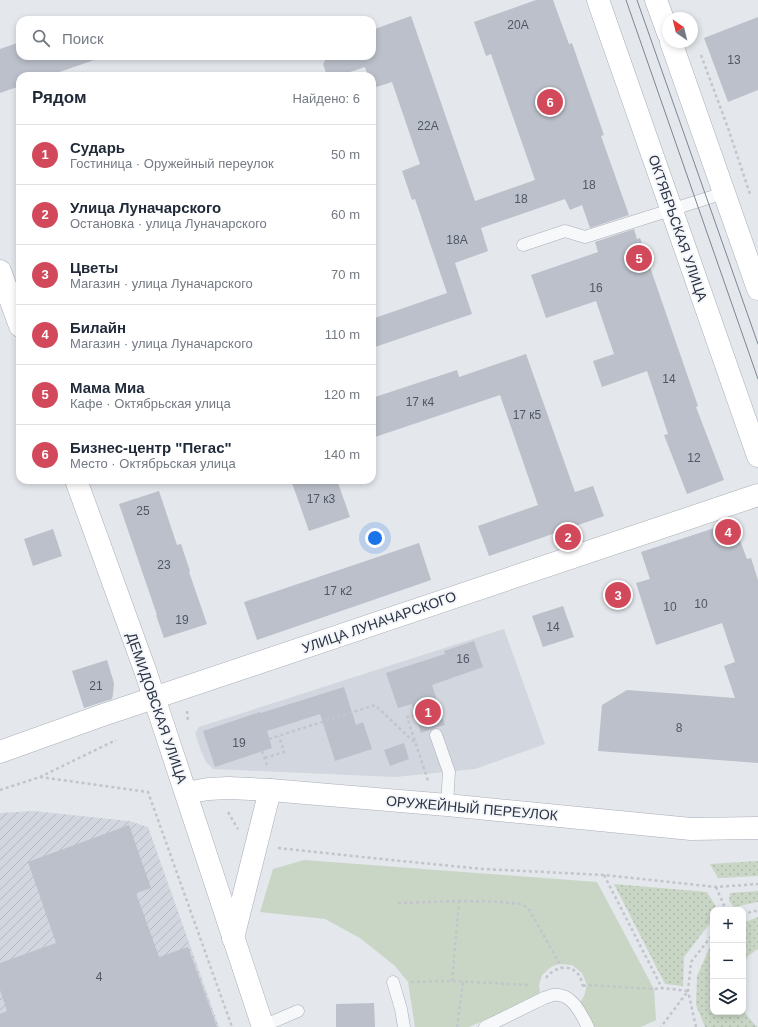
<!DOCTYPE html>
<html lang="ru">
<meta charset="utf-8">
<style>
:root{--surface:#fff;--page:#f6f6f7;--text:#1f2937;--muted:#747a83;--line:#e0e1e3;--accent:#d1495b}
body{margin:0;font-family:Arial,sans-serif;background:var(--page);color:var(--text)}
.controls{position:absolute;right:12px;bottom:12px;display:grid;overflow:hidden;border-radius:8px;box-shadow:0 2px 6px #0003}
.controls button{width:36px;height:36px;display:grid;place-items:center;padding:0;border:0;border-bottom:1px solid var(--line);background:var(--surface);color:var(--text);font:20px sans-serif}
.compass{position:absolute;left:662px;top:12px;width:36px;height:36px;border-radius:50%;background:var(--surface);box-shadow:0 2px 6px #0003;rotate:325deg}
.you{position:absolute;left:375px;top:538px;width:14px;height:14px;margin:-10px;border:3px solid #fff;border-radius:50%;background:#1a73e8;box-shadow:0 0 0 6px #1a73e833}
.badge{display:grid;place-items:center;width:26px;height:26px;border-radius:50%;background:var(--accent);color:#fff;font-size:13px;font-weight:700}
.pin{position:absolute;translate:-50% -50%;border:2px solid #fff;box-shadow:0 1px 4px #0006}
.list{margin:0;padding:0;list-style:none}
h2{display:flex;justify-content:space-between;align-items:center;height:52px;margin:0;padding:0 16px;font-size:17px}
h2 small{font-size:13px;font-weight:400;color:var(--muted)}
.list li{display:grid;grid-template-columns:26px 1fr auto;gap:12px;align-items:center;box-sizing:border-box;height:60px;padding:0 16px;border-top:1px solid var(--line)}
.list b{display:block;font-size:15px;white-space:nowrap}
.list p{margin:0;font-size:13px;white-space:nowrap;color:var(--muted)}
.list em{font-size:13px;font-style:normal;color:var(--muted)}
.icon{flex:none;width:22px;height:22px;fill:none;stroke:currentColor;stroke-width:2;stroke-linecap:round;stroke-linejoin:round}
.map{position:relative;flex:none;width:758px;height:1027px;overflow:hidden}
.search{position:absolute;background:var(--surface);box-shadow:0 2px 6px #0003;left:16px;top:16px;width:360px;height:44px;display:flex;align-items:center;gap:10px;box-sizing:border-box;padding:0 14px;border-radius:12px;color:var(--muted);font-size:15px}
.panel{position:absolute;background:var(--surface);box-shadow:0 2px 6px #0003;left:16px;top:72px;width:360px;height:412px;border-radius:12px}
.map>svg:first-child{display:block}
</style>
<div class="map">
<svg width="758" height="1027" viewBox="0 0 758 1027">
<defs>
<pattern id="industrial-furrows" width="10" height="10" patternUnits="userSpaceOnUse"><rect width="10" height="10" fill="#d2d6de"/><path d="M-1 1l2-2M0 10L10 0M9 11l2-2" fill="none" stroke="#b4b8c0"/></pattern>
<pattern id="grass-dots" width="8" height="8" patternUnits="userSpaceOnUse"><rect width="8" height="8" fill="#c9d6c5"/><path d="M2 2h.1M6 6h.1" fill="none" stroke="#adb8ab" stroke-width="1.8" stroke-linecap="round"/></pattern>
</defs>
<rect width="100%" height="100%" fill="#e4e7ec"/>
<polygon fill="#d2d6de" points="504,629 545,744 475,769 395,777 213,769 206,762 201,751 195,733 199,727"/>
<polygon fill="url(#industrial-furrows)" points="33,811 129,821 148,827 219,1027 0,1027 0,813"/>
<g fill="url(#grass-dots)">
<polygon points="758,861 758,876 718,878 710,864"/>
<polygon points="614,884 707,892 718,910 713,910 713,921 710,923 684,957 683,986 665,984"/>
<polygon points="758,891 758,902 734,907 729,901 730,893"/>
<polygon points="758,917 758,949 748,956 743,966 743,923"/>
<polygon points="713,945 713,1012 743,1012 743,1010 754,1024 758,1027 705,1027 696,1005 697,976 709,949"/>
</g>
<polygon fill="#c9d6c5" points="304,860 597,882 654,989 656,1020 641,1027 594,1027 580,1003 584,996 587,985 582,973 572,965 559,964 551,967 542,975 539,985 540,995 469,1027 415,1027 408,982 395,966 360,938 325,919 260,912 273,869"/>
<g fill="#bbc0ca">
<polygon points="536,0 553,0 569,44 572,43 604,135 601,136 629,215 590,228 582,205 570,210 565,199 481,228 488,251 455,263 472,314 372,348 372,319 447,293 415,199 412,200 402,171 420,164 392,82 373,88 372,76 368,76 365,67 338,76 327,76 323,64 328,56 372,56 372,30 411,16 475,201 535,180 491,54 486,56 474,22"/>
<polygon points="758,17 758,90 728,102 704,38"/>
<polygon points="20,42 20,56 97,56 97,59 48,76 20,76 20,86 0,93 0,49"/>
<polygon points="634,229 637,239 640,238 698,406 696,407 724,480 687,494 664,435 668,434 647,371 602,387 593,361 614,354 596,301 546,318 531,275 598,252 595,242"/>
<polygon points="526,354 575,492 593,486 604,516 489,556 478,526 538,505 500,395 372,438 372,398 457,370 459,377"/>
<polygon points="291,480 337,480 350,517 309,531"/>
<polygon points="159,491 177,545 181,544 190,571 189,572 207,624 164,638 156,615 157,615 119,504"/>
<polygon points="733,522 747,559 751,558 758,580 758,763 598,751 602,705 627,690 735,698 724,666 735,662 722,623 656,645 636,583 650,579 641,552"/>
<polygon points="53,529 62,556 33,566 24,539"/>
<polygon points="419,543 431,580 257,640 244,602"/>
<polygon points="563,606 574,637 543,647 532,616"/>
<polygon points="474,641 483,667 432,685 445,725 434,728 421,733 412,704 398,708 386,673 445,654 444,651"/>
<polygon points="107,660 114,683 113,694 112,699 84,708 72,671"/>
<polygon points="344,687 356,725 363,722 372,749 335,761 320,714 267,731 272,748 215,767 203,731 260,712 261,713"/>
<polygon points="404,743 409,759 390,766 384,750"/>
<polygon points="129,825 151,888 136,893 159,957 188,947 217,1027 0,1027 0,1014 7,1011 0,990 0,963 56,943 28,862"/>
<polygon points="374,1003 375,1027 336,1027 336,1004"/>
</g>
<g fill="none" stroke-linecap="round" stroke-linejoin="round">
<g stroke="#a9aeb7" stroke-width="13">
<g id="lane">
<polyline points="523,245 565,231 585,237 724,193"/>
<polyline points="436,735 449,772 447,805"/>
<polyline points="393,982 401,1009 404,1027"/>
<polyline points="263,1026 298,1011"/>
<path d="M 485,1027 L 544,998 C 547,997 550,996 553,995 C 572,992 581,1014 588,1027"/>
</g>
</g>
<g stroke="#a9aeb7" stroke-width="23">
<g id="secondary">
<polyline points="0,271 20,326"/>
<polyline points="76,480 145,670 263,1027"/>
<polyline points="0,752 100,716 758,495"/>
<polyline points="186,793 208,789 229,788 270,790 447,805 691,829 758,828"/>
<polyline points="233,938 270,790"/>
</g>
</g>
<g stroke="#a3abb8" stroke-width="23">
<g id="primary">
<polyline points="598,0 758,456"/>
<polyline points="656,0 668,33"/>
<polyline points="671,42 758,289"/>
</g>
</g>
<g stroke="#c2c5cb" stroke-width="2.5" stroke-dasharray="3 3" stroke-linecap="butt">
<polyline points="692,29 694,35"/>
<polyline points="701,55 728,128 750,194"/>
<polyline points="187,711 188,722"/>
<polyline points="415,715 407,717 428,781"/>
<polyline points="269,739 375,705 416,744"/>
<polyline points="262,751 268,768"/>
<polyline points="265,758 284,752 279,736"/>
<polyline points="40,777 148,792 232,1027"/>
<polyline points="0,790 40,777 116,740"/>
<polyline points="228,812 238,829"/>
<polyline points="278,848 391,860 483,869 604,875 716,887 758,884"/>
<polyline points="604,875 662,988"/>
<polyline points="716,887 726,910"/>
<polyline points="398,903 459,901 503,902 520,904 526,907 530,911 562,968"/>
<polyline points="743,916 752,911 758,911"/>
<path d="M 546,978 C 553,968 569,963 578,974 C 581,976 581,982 583,986 L 582,987"/>
<polyline points="452,981 459,901"/>
<polyline points="411,982 452,981 530,985"/>
<polyline points="583,986 587,985 654,989 662,988 688,991 661,1027"/>
<polyline points="457,1027 463,982"/>
<polyline points="696,1027 688,991 691,962 713,934"/>
</g>
<use href="#lane" stroke="#f7f8fa" stroke-width="12"/>
<use href="#secondary" stroke="#fff" stroke-width="22"/>
<use href="#primary" stroke="#fff" stroke-width="22"/>
<g stroke="#7d8696" stroke-width="1">
<polyline points="626,0 758,379"/>
<polyline points="637,0 758,344"/>
</g>
</g>
<g text-anchor="middle" dominant-baseline="central" stroke-width="4" stroke-linejoin="round" paint-order="stroke">
<g font-size="12" fill="#4f5766">
<text x="518" y="25">20А</text>
<text x="734" y="60">13</text>
<text x="428" y="126">22А</text>
<text x="589" y="185">18</text>
<text x="521" y="199">18</text>
<text x="457" y="240">18А</text>
<text x="596" y="288">16</text>
<text x="669" y="379">14</text>
<text x="420" y="402">17 к4</text>
<text x="527" y="415">17 к5</text>
<text x="694" y="458">12</text>
<text x="321" y="499">17 к3</text>
<text x="143" y="511">25</text>
<text x="164" y="565">23</text>
<text x="338" y="591">17 к2</text>
<text x="701" y="604">10</text>
<text x="670" y="607">10</text>
<text x="182" y="620">19</text>
<text x="553" y="627">14</text>
<text x="463" y="659">16</text>
<text x="96" y="686">21</text>
<text x="679" y="728">8</text>
<text x="239" y="743">19</text>
<text x="99" y="977">4</text>
</g>
<g font-size="14" fill="#2b3445" stroke="#f4f6f9">
<text transform="translate(678 228) rotate(71)">ОКТЯБРЬСКАЯ УЛИЦА</text>
<text transform="translate(379 622) rotate(-19)">УЛИЦА ЛУНАЧАРСКОГО</text>
<text transform="translate(157 708) rotate(71)">ДЕМИДОВСКАЯ УЛИЦА</text>
<text transform="translate(472 808) rotate(5)">ОРУЖЕЙНЫЙ ПЕРЕУЛОК</text>
</g>
</g>
</svg>
<div class="controls">
<button>+</button>
<button>−</button>
<button><svg class="icon" aria-label="layers" viewBox="0 0 24 24"><path d="M12 4l9 5-9 5-9-5zM3 14l9 5 9-5"/></svg></button>
</div>
<svg class="compass" viewBox="-18 -18 36 36"><path d="M0-13l5 13h-10z" fill="#e53935"/><path d="M0 13l5-13h-10z" fill="#747a83"/></svg>
<div class="you"></div>
<div class="pin badge" style="left:428px;top:712px">1</div>
<div class="pin badge" style="left:568px;top:537px">2</div>
<div class="pin badge" style="left:618px;top:595px">3</div>
<div class="pin badge" style="left:728px;top:532px">4</div>
<div class="pin badge" style="left:639px;top:258px">5</div>
<div class="pin badge" style="left:550px;top:102px">6</div>
<div class="search"><svg class="icon" aria-label="search" viewBox="0 0 24 24"><circle cx="10" cy="10" r="6"/><path d="M15 15l6 6"/></svg>Поиск</div>
<section class="panel">
<h2>Рядом<small>Найдено: 6</small></h2>
<ul class="list">
<li><span class="badge">1</span><div><b>Сударь</b><p>Гостиница · Оружейный переулок</p></div><em>50 m</em></li>
<li><span class="badge">2</span><div><b>Улица Луначарского</b><p>Остановка · улица Луначарского</p></div><em>60 m</em></li>
<li><span class="badge">3</span><div><b>Цветы</b><p>Магазин · улица Луначарского</p></div><em>70 m</em></li>
<li><span class="badge">4</span><div><b>Билайн</b><p>Магазин · улица Луначарского</p></div><em>110 m</em></li>
<li><span class="badge">5</span><div><b>Мама Миа</b><p>Кафе · Октябрьская улица</p></div><em>120 m</em></li>
<li><span class="badge">6</span><div><b>Бизнес-центр &quot;Пегас&quot;</b><p>Место · Октябрьская улица</p></div><em>140 m</em></li>
</ul>
</section>
</div>
